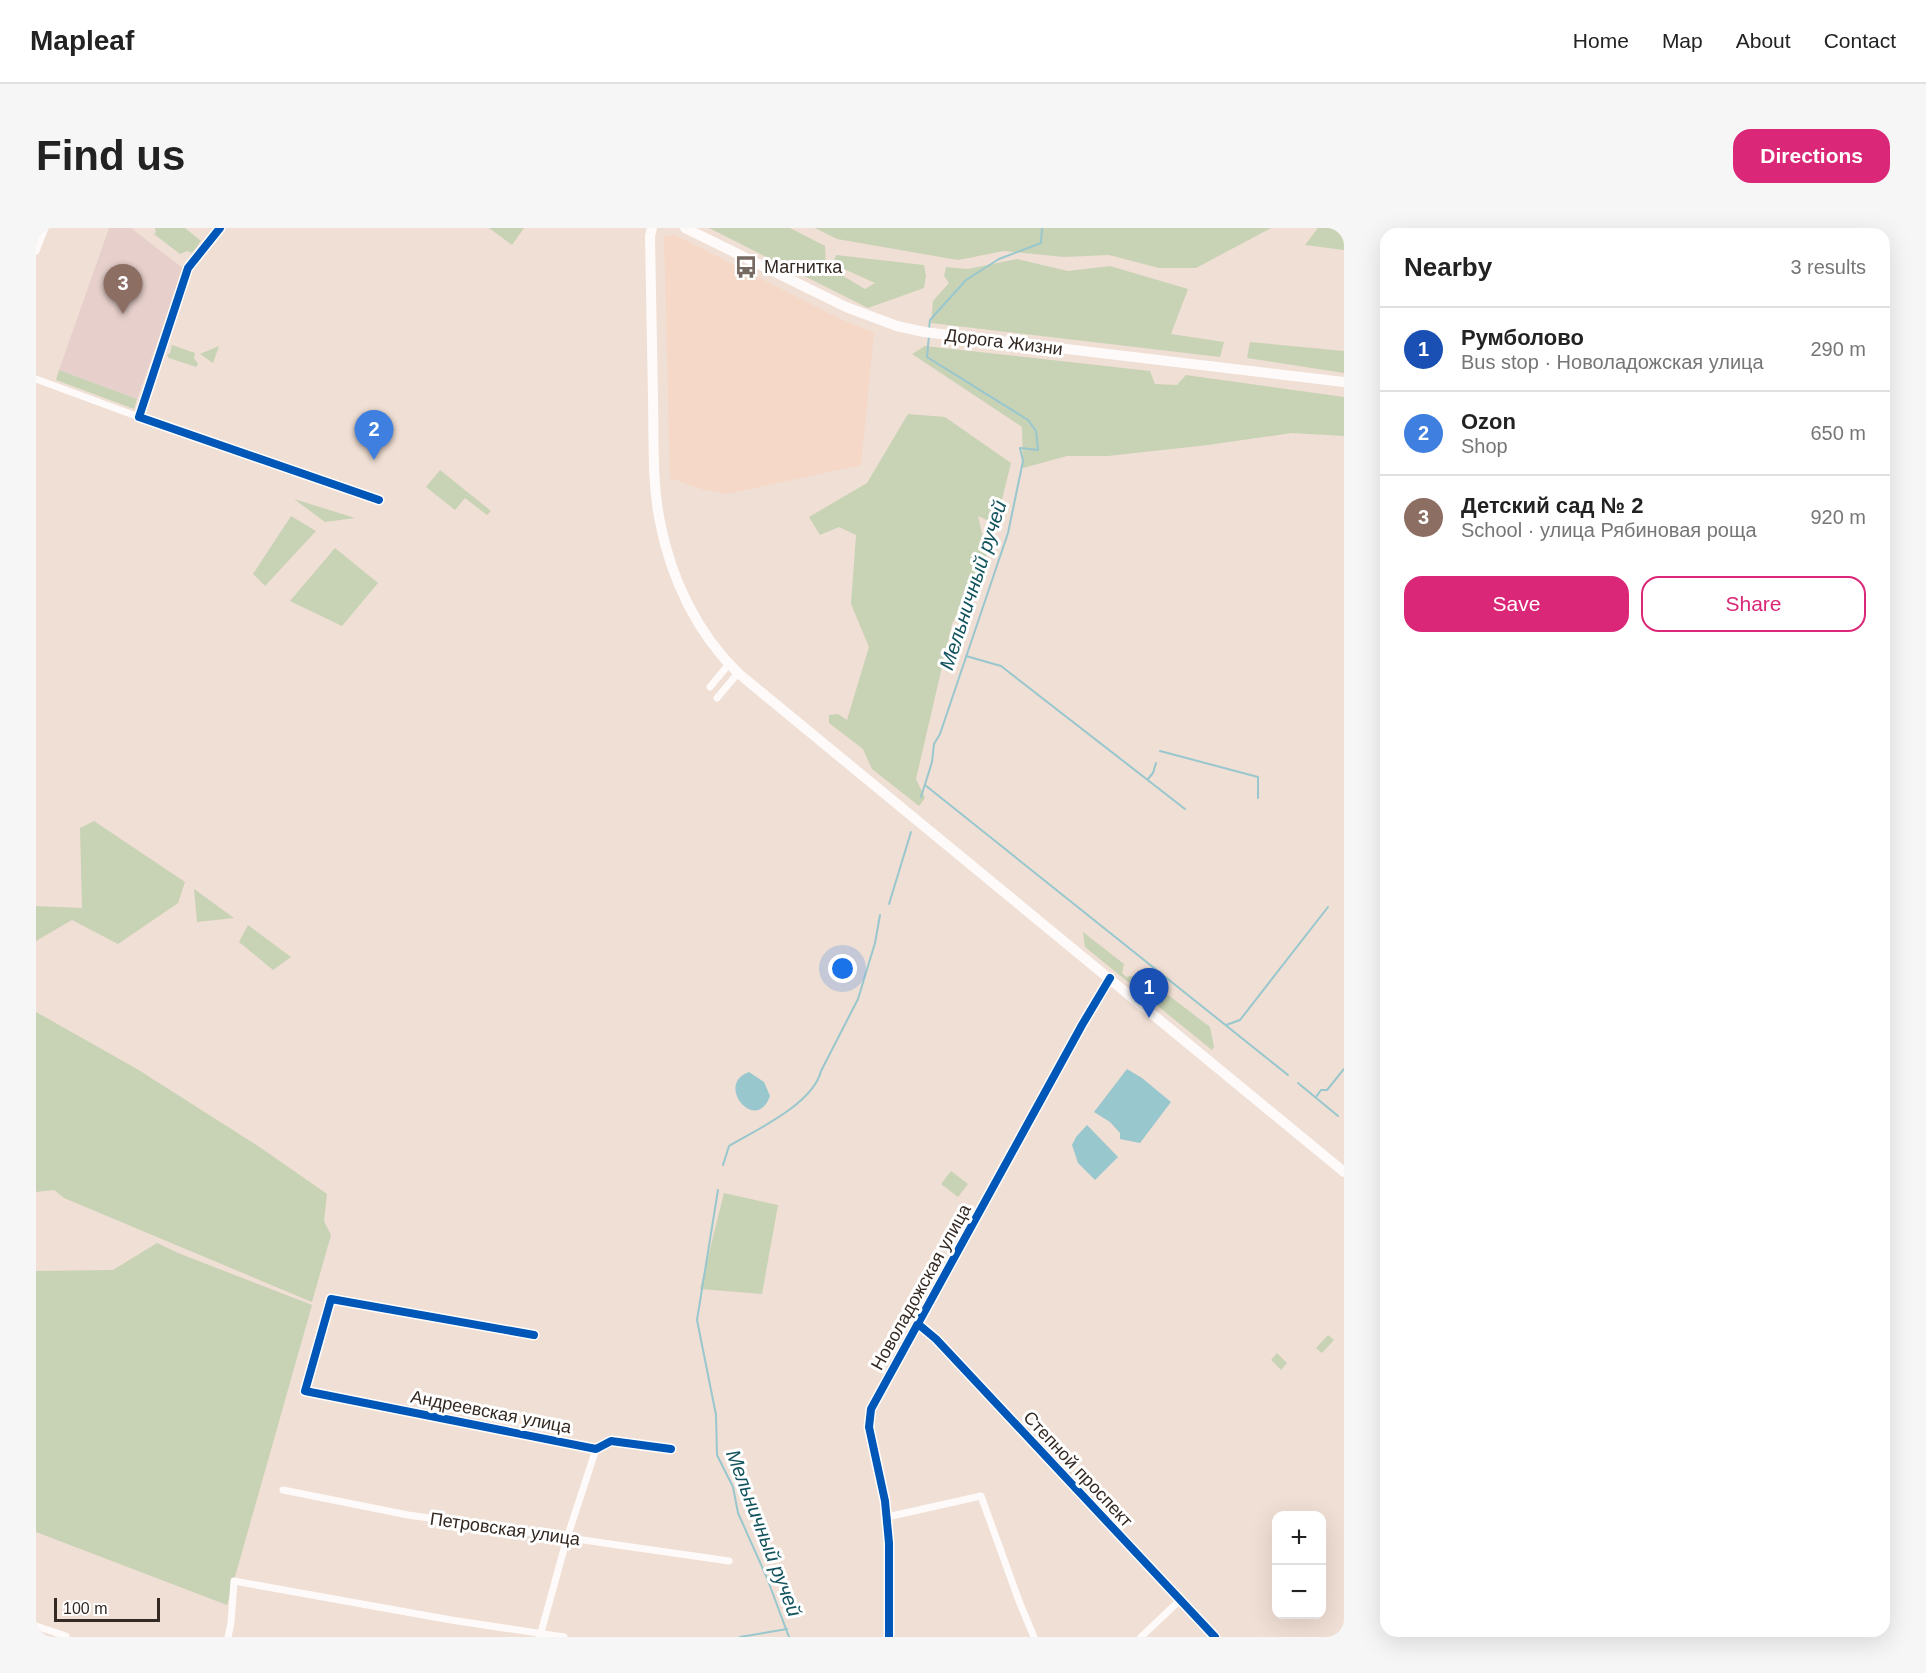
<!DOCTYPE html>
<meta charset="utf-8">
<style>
:root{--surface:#fff;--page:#f6f6f6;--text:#222;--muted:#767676;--line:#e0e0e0;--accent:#db2777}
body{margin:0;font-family:Arial,sans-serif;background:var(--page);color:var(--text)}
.controls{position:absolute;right:18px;bottom:18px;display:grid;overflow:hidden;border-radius:12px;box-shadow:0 6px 24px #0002}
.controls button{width:54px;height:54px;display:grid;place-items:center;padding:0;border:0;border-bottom:2px solid var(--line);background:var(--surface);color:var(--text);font:30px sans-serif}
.scale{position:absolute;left:18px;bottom:15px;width:106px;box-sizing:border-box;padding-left:6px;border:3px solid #352a23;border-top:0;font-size:16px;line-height:21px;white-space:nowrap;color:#352a23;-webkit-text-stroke:4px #fff;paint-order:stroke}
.you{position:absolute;left:807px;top:741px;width:21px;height:21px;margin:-15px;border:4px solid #fff;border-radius:50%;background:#1a73e8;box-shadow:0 0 0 9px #1a73e833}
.badge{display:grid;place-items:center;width:39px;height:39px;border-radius:50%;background:var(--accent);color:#fff;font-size:20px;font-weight:700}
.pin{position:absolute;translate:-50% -50px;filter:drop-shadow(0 2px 3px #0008)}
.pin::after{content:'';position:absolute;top:32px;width:21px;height:18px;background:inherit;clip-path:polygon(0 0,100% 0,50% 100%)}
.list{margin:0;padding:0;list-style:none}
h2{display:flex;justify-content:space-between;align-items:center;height:78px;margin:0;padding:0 24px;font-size:26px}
h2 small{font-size:20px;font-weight:400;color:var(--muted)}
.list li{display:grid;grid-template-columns:39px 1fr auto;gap:18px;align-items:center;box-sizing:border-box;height:84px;padding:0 24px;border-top:2px solid var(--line)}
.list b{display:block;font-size:22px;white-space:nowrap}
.list p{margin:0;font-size:20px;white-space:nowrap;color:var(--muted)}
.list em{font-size:20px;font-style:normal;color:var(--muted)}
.actions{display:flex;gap:12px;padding:18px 24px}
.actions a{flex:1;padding:14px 0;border:2px solid var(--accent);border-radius:18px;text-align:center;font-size:21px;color:var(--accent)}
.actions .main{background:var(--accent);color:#fff}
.map{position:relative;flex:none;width:1308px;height:1409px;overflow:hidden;border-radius:18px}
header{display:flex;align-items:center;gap:36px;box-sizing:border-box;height:84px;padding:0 30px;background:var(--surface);border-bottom:2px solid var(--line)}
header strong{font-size:28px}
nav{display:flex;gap:33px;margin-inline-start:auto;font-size:21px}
.intro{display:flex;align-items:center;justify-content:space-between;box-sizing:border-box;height:144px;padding:0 36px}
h1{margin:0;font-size:42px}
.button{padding:15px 27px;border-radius:18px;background:var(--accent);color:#fff;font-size:21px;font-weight:700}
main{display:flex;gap:36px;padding:0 36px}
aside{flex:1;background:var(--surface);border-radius:18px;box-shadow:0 6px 24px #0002}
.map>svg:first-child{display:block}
</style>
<header>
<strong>Mapleaf</strong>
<nav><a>Home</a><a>Map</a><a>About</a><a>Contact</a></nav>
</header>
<div class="intro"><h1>Find us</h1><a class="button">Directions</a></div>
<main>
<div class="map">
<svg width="1308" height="1409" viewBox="0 0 1308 1409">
<rect width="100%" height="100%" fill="#f0dfd4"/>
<polygon fill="#f5d8c7" points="639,7 804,91 838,105 825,237 691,266 665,261 634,250 628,8"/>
<polygon fill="#e7d0cc" points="73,0 95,0 148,41 101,171 23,142"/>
<g fill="#c8d2b5">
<polygon points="119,0 149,0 165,13 156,25 151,23 144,26 118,6 120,4"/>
<polygon points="453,0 488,0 476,17"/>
<polygon points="673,0 754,0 789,18 790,38 829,61 839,55 797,36 800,27 888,37 890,48 888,60 832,80"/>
<polygon points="779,0 1235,0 1160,40 1123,40 1073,27 1028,29 968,23 922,32 801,11"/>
<polygon points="1282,0 1308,0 1308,22 1269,17"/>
<polygon points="981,31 1032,43 1074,38 1152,61 1135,106 1188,114 1184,129 895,95 897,73 913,55 908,48 910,39 932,41"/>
<polygon points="1214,114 1308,123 1308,145 1211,130"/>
<polygon points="136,117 159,125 158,130 162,136 160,139 133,130 131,127 134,125"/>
<polygon points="183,118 177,135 164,126"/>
<polygon points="889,118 1114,143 1119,156 1141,157 1150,147 1308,169 1308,208 1256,205 1172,217 1072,228 1031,228 987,240 986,199 876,126"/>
<polygon points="23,142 101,171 98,181 20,152"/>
<polygon points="872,186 909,189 975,235 960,296 942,288 951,328 916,396 880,551 889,570 883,578 836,541 827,521 793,495 793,487 802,486 811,492 833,419 815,376 820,307 803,299 784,307 773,289 831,255"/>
<polygon points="404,242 455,283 451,287 429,270 419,282 390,259"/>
<polygon points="258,271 319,290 289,294"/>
<polygon points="255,288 280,303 229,358 217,346"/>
<polygon points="299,320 342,355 306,398 254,373"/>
<polygon points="58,593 149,654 142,675 82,716 36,692 0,713 0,678 46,680 44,600"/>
<polygon points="158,661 198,690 161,694"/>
<polygon points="212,697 255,729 237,742 203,714"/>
<polygon points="1047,704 1088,736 1086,745 1090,749 1095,748 1108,758 1111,754 1123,760 1174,799 1178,819 1176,822 1049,719"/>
<polygon points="0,784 101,841 225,920 291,966 288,993 295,1007 276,1074 28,970 18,962 0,964"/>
<polygon points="915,943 932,956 922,969 905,956"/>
<polygon points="688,965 742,977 726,1066 664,1061"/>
<polygon points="121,1015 142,1025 276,1077 191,1377 0,1304 0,1043 77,1042"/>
<polygon points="1292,1107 1298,1112 1286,1125 1280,1120"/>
<polygon points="1241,1125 1251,1135 1245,1142 1235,1132"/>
</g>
<g fill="#98c7ce">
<polygon points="1091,841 1106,850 1135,874 1104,915 1084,911 1084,905 1074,894 1058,884"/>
<path d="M 713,844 L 728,854 L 734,868 C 720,907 678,856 713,844 Z"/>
<polygon points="1051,897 1082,929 1059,952 1042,935 1036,917 1040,909"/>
</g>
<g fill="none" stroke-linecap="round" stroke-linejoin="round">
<g stroke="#98c7ce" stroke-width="2">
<polyline points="893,101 894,92 930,52 963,31 1005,15 1006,0"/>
<polyline points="930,428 965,438 1149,581"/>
<polyline points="1124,523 1222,549 1222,570"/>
<polyline points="1112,551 1117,545 1120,535"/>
<polyline points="889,557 1252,847"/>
<polyline points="885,569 896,534 898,516 904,506 972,305 987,233 984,220 1002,222 1000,203 992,192 891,129 893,107"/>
<polyline points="853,676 875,604"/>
<polyline points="1190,797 1204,792 1292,679"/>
<polyline points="1262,855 1302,888"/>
<polyline points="1280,869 1285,862 1291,862 1308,841"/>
<path d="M 687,937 L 693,918 C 720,902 777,876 785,843 L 822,771 L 839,715 L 844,687"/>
<polyline points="682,962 661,1092 680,1187 681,1227 697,1259 702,1285 731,1350 753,1409"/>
<polyline points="704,1409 751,1401"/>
</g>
<g stroke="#fdfaf9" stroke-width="7">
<polyline points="184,0 152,40 103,189 343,272"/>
<polyline points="0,23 9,0"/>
<polyline points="0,151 103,189"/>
<polyline points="674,459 693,436"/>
<polyline points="681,470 702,445"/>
<polyline points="882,1096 900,1111 1179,1409"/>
<polyline points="498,1107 295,1071 269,1163 560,1221 575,1213 635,1221"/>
<polyline points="247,1262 372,1287 693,1333"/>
<polyline points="851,1289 945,1268 983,1373 998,1409"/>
<polyline points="0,1398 30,1408"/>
<polyline points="504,1408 531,1310 560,1221"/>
<polyline points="192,1409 195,1395 198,1353 415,1392 528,1409"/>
<polyline points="1105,1409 1144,1372"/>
</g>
<polyline stroke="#fdfaf9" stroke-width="9" points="853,1409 853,1315 849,1273 833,1199 835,1181 1046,797 1074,750"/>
<g stroke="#fdfaf9" stroke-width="10">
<path d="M 616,0 L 614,8 C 615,63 616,117 617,172 C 618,212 616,255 624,294 C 635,351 661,405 702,445 L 1308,944"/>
<polyline points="649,0 810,79 861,98 888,104 1308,154"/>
</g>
<g stroke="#fff" stroke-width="11">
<g id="cycleway">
<polyline points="184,0 152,40 103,189 343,272"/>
<polyline points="882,1096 900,1111 1179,1409"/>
<polyline points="498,1107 295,1071 269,1163 560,1221 575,1213 635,1221"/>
<polyline points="853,1409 853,1315 849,1273 833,1199 835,1181 1046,797 1074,750"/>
</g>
</g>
<use href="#cycleway" stroke="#0057b8" stroke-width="8"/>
</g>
<defs>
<g id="bus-bare" transform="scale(1.8)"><path d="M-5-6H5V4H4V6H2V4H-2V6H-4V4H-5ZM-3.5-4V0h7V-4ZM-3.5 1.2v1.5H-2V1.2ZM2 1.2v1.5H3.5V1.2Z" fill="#766961" stroke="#fff" stroke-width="2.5" paint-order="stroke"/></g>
</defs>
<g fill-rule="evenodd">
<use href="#bus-bare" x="710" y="39"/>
</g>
<g text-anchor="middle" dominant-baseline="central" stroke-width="6" stroke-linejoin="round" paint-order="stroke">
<g font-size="18" fill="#352a23" stroke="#fff" text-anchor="start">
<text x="728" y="39">Магнитка</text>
</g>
<g font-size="18" fill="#352a23" stroke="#fff">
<text transform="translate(968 114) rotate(7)">Дорога Жизни</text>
<text transform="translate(885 1059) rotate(-61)">Новоладожская улица</text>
<text transform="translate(455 1184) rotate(11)">Андреевская улица</text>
<text transform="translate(1042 1241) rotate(47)">Степной проспект</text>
<text transform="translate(469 1301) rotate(8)">Петровская улица</text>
</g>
<g font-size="20" font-style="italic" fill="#12535e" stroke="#fff">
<text transform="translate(937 357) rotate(-72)">Мельничный ручей</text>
<text transform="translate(728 1305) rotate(69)">Мельничный ручей</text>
</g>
</g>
</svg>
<div class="controls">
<button>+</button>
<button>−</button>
</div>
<div class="scale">100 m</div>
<div class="you"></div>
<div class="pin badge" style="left:1113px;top:790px;background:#1a4fb4">1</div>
<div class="pin badge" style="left:338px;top:232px;background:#3f7fe0">2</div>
<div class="pin badge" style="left:87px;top:86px;background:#8d6e63">3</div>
</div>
<aside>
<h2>Nearby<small>3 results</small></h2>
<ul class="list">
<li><span class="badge" style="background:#1a4fb4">1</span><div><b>Румболово</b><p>Bus stop · Новоладожская улица</p></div><em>290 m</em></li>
<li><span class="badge" style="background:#3f7fe0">2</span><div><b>Ozon</b><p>Shop</p></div><em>650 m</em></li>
<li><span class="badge" style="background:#8d6e63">3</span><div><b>Детский сад № 2</b><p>School · улица Рябиновая роща</p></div><em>920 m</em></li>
</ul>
<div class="actions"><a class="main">Save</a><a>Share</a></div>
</aside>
</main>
